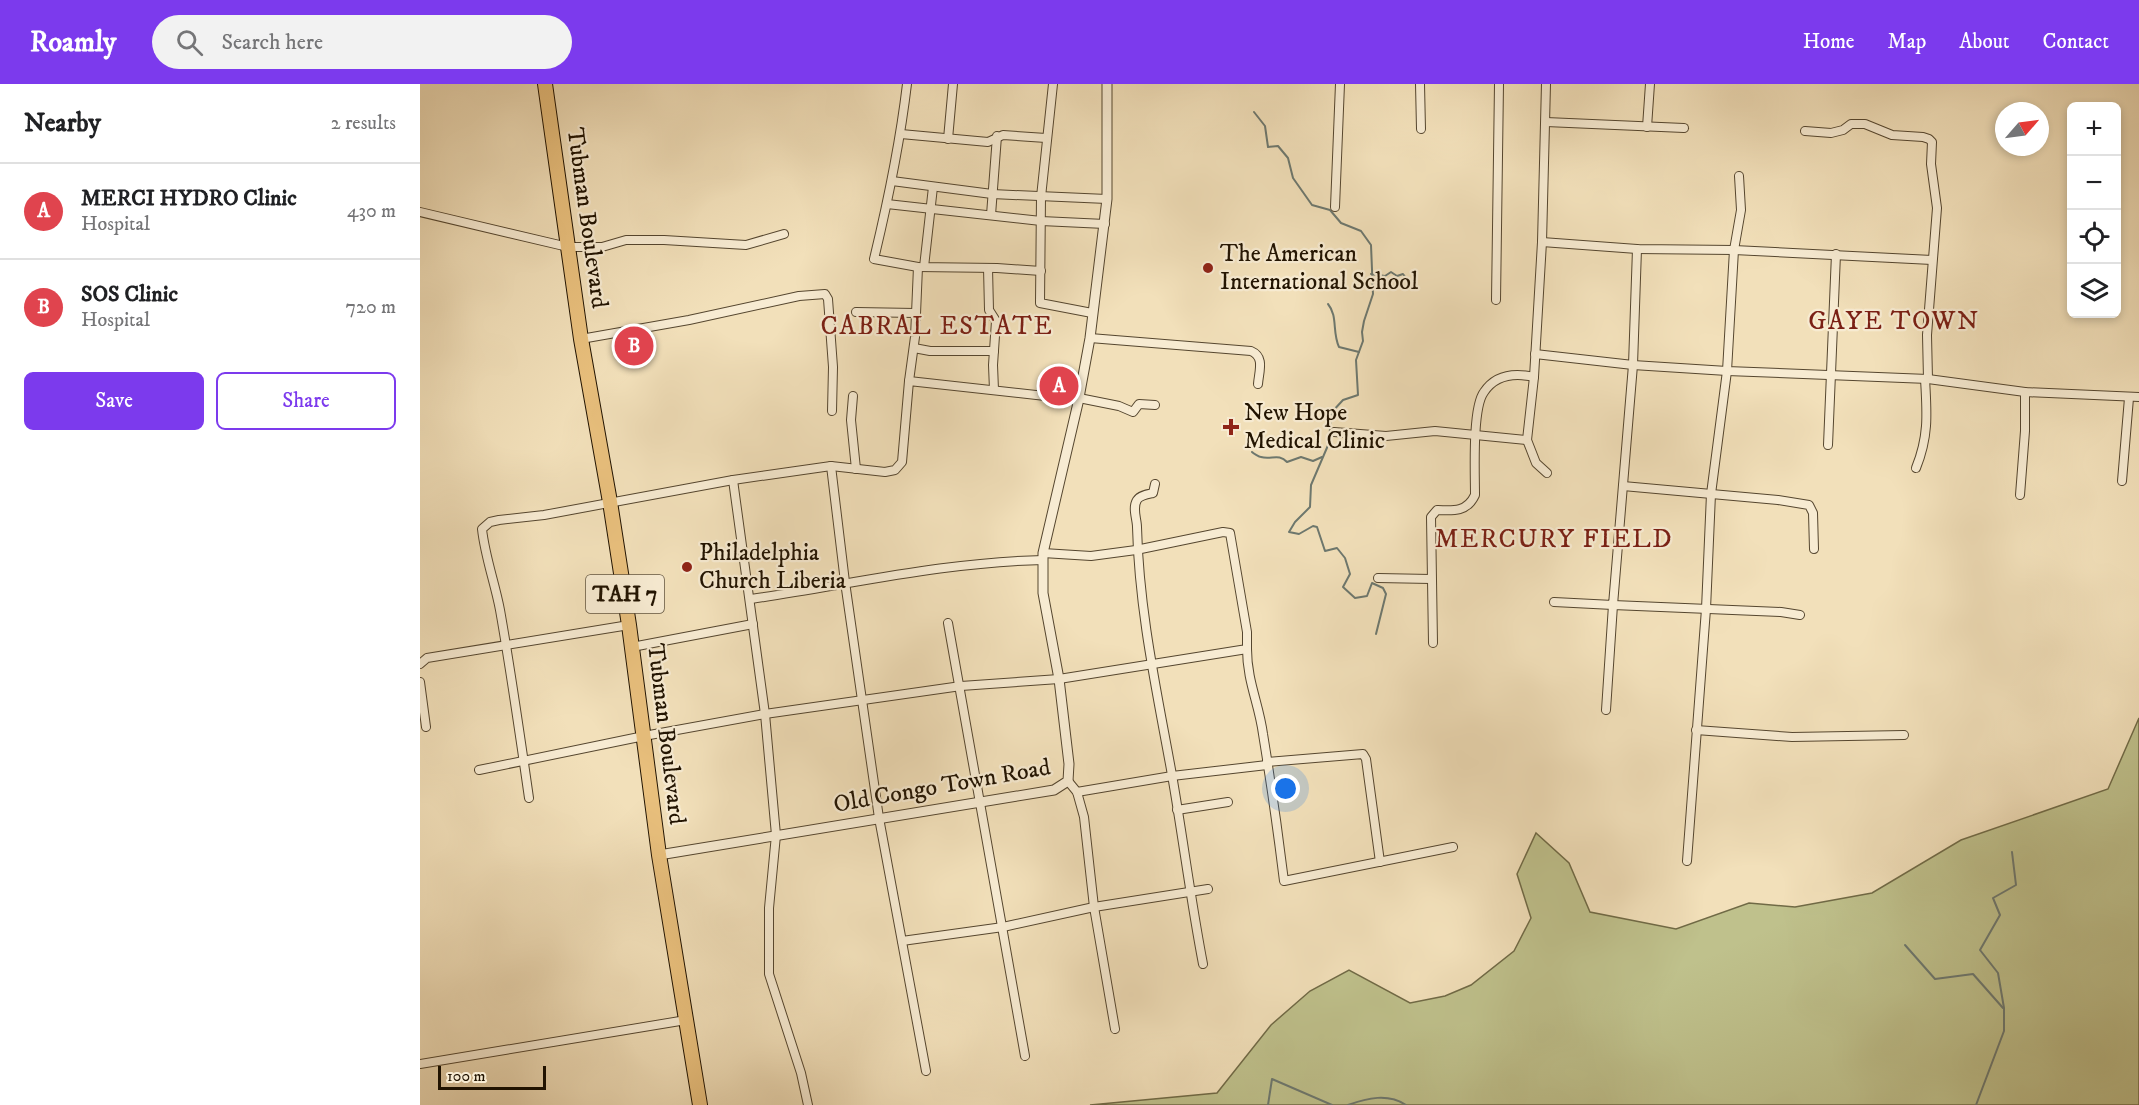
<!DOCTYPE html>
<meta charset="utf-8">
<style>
:root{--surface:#fff;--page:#f2f2f2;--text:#202124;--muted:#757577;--line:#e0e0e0;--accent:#7c3aed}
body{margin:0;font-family:"IM FELL DW Pica",serif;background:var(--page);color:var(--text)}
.controls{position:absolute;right:18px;top:18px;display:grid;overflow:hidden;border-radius:9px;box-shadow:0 3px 9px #0003}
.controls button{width:54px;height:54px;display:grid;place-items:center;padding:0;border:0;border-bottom:2px solid var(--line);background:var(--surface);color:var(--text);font:30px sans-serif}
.compass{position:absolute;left:1575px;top:18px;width:54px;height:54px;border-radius:50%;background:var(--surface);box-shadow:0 3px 9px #0003;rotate:62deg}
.scale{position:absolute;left:18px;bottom:15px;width:108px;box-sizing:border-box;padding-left:6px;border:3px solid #211301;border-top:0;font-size:16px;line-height:21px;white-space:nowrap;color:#211301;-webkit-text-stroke:4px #f7ebd2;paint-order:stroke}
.you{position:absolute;left:866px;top:705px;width:21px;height:21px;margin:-15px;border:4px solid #fff;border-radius:50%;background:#1a73e8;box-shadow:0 0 0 9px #1a73e833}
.badge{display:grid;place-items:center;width:39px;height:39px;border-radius:50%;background:var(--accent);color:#fff;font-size:20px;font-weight:700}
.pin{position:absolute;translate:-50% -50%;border:3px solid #fff;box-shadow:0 2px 6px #0006}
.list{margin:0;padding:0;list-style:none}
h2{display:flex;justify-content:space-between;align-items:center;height:78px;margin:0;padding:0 24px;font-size:26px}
h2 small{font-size:20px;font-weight:400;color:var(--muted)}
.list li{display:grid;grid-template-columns:39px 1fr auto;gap:18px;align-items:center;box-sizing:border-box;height:96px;padding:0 24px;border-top:2px solid var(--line)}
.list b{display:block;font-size:22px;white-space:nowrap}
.list p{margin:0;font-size:20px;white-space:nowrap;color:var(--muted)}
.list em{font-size:20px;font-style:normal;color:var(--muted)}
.actions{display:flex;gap:12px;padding:18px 24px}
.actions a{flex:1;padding:14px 0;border:2px solid var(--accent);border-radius:9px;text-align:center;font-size:21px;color:var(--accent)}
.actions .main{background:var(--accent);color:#fff}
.icon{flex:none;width:33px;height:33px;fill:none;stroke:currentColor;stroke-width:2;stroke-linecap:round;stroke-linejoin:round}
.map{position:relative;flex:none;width:1719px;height:1021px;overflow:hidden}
header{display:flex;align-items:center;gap:36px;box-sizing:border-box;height:84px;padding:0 30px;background:var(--accent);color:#fff}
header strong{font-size:28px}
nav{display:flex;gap:33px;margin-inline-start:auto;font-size:21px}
.search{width:420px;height:54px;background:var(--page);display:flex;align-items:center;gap:15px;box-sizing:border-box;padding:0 21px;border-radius:33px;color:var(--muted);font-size:22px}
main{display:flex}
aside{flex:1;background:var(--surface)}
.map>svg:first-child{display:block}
</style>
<header>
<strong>Roamly</strong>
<div class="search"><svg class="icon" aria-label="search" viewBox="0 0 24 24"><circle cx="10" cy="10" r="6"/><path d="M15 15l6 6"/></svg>Search here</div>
<nav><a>Home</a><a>Map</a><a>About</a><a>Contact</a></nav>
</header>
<main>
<aside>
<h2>Nearby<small>2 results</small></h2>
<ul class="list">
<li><span class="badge" style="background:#e0444e">A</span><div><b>MERCI HYDRO Clinic</b><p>Hospital</p></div><em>430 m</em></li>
<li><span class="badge" style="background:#e0444e">B</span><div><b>SOS Clinic</b><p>Hospital</p></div><em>720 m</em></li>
</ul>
<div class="actions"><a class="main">Save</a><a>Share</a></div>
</aside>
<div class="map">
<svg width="1719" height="1021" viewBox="0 0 1719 1021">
<rect width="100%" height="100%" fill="#f2e0ba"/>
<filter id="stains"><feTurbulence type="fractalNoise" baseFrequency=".00333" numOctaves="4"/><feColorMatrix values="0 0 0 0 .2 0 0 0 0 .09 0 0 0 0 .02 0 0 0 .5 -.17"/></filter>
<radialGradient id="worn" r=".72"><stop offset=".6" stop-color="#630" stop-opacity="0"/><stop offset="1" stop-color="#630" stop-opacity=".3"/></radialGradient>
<polygon fill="#bfc18c" stroke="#706a46" stroke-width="1.5" points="1719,634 1719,1021 670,1021 797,1009 851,941 890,907 929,886 990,919 1025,912 1051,901 1094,867 1111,834 1097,790 1116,749 1149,779 1170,828 1256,845 1329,819 1375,823 1452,809 1541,756 1688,705"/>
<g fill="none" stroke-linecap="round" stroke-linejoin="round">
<g stroke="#6d786f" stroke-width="2">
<polyline points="834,28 845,42 848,63 858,62 868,74 873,94 892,121 910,126 921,139 941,147 951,161 953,210 944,237 942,248 943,257 936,276 938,311 923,316 911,329 909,359 891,401 890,423 875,438 869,448 879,450 893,442 897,443 905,467 917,464 925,474 930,490 923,503 935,514 947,512 952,499 963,504 966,510 956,550"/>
<polyline points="951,190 965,192 971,188 977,192 983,190 987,195"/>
<path d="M 908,220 C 918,232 912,248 919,263 L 939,268"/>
<path d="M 832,368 C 833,369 839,373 841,373 C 851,376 859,369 867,378 L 881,373 L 893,377 L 902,373"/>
<polyline points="1485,861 1515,895 1553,890 1583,924"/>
<polyline points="848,1021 852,995 912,1021"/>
<path d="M 928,1021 C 947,1014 968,1009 986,1021"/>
<polyline points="1556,1021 1584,947 1584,924 1578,889 1560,866 1580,831 1573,814 1596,801 1592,768"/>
</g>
<g stroke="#55462f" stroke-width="10">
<g id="minor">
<path d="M 487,0 C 480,59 468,117 454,175 L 498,183 L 577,184 L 621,187"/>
<polyline points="633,0 621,113 620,219 672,229"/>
<polyline points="1000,0 1001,45"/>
<polyline points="1126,38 1264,44"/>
<polyline points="1227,43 1230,0"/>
<polyline points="1385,47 1411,49 1423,46 1431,40 1445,40 1472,51 1503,53 1509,55 1512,58 1511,80 1517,124 1507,251 1508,295"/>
<polyline points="481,50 568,58 583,51 626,54"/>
<polyline points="528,55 533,0"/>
<polyline points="472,97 572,110 687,115"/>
<polyline points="467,120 621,137 685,140"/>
<polyline points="915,123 920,0"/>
<polyline points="0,128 148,163 182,163 206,156 244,156 326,161 364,150"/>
<polyline points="571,131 577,52"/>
<polyline points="1122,158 1217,165 1314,166 1512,176"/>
<polyline points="504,183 513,103"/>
<polyline points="568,184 569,226 576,237 573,281 574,306"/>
<polyline points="1076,216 1079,0"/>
<polyline points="436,228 495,229"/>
<path d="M 670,254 L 831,267 C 845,273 839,287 838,300"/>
<polyline points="161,255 269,236 379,212 405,210 408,215 413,283 412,327"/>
<polyline points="494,264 510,267 574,267"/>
<polyline points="1115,270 1213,281 1307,287 1508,295 1605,308 1719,313"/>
<polyline points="1114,293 1107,356 1116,379 1127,389"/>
<polyline points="489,297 495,253 498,183"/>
<polyline points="433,312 431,336 436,385"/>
<polyline points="659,314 699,322 713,328 719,320 735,321"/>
<polyline points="914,348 966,352 1015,347 1107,356"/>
<polyline points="1408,361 1416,170"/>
<polyline points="411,382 425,498 459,734 506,987"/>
<path d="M 1496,384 C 1509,352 1507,329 1505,295"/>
<polyline points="313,396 345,630 356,751 349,824 349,890 381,989 388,1021"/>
<polyline points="1702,397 1709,314"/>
<path d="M 735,400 L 733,409 C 728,410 720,411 717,416 C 712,424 717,435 717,443 C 719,527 737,608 752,691 C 763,754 771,818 783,880"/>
<polyline points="1203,402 1358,416 1389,421 1393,429 1394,465"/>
<polyline points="1600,411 1605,347 1605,308"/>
<polyline points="958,494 1011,495"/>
<path d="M 331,515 C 428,501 524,478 623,476"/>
<polyline points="1134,518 1193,521 1213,281 1217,165"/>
<polyline points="528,539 605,972"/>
<path d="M 1013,559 L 1011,433 L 1017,426 C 1034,427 1047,428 1055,411 C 1055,389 1052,324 1064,308 C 1076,290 1096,289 1114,293 L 1122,158 L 1126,0"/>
<polyline points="212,563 333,540"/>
<path d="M 827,565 C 827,597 839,620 843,650 C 851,699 858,748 864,797 L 1033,763"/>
<polyline points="0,580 7,574 209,541"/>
<polyline points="0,598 6,643"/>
<polyline points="1186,626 1193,521 1361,528 1380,531"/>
<polyline points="1276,646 1372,653 1484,651"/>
<polyline points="847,678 943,670 946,675 960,778"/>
<polyline points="59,686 224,652 345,630 541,602 639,595 827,565 827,548 810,449 803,448 716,466 671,472 623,469"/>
<polyline points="648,697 657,708 664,733 674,823 695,945"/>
<polyline points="657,708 752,692 847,681"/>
<path d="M 109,714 C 100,651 91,588 80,526 C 75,499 65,473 62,445 L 70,438 L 79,436 L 124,431 L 313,396 L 411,382 L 465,388 L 475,386 L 482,378 L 489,297 L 652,315 L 658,319"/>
<polyline points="757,726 808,718"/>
<polyline points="1267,777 1286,525 1291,410 1307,287 1314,166 1321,126 1319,92"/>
<polyline points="482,857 583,843 674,823 788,805"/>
<polyline points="0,980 266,936"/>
</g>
</g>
<g stroke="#55462f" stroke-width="11">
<polyline id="tertiary" points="239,771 634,706 648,697 649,680 639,595 623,509 623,469 658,319 670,254 687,115 687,0"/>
</g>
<g stroke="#211301" stroke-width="16">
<polyline id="trunk" points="125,0 161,255 190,418 209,541 239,771 280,1021"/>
</g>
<use href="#minor" stroke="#f7ebd2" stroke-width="8"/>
<use href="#tertiary" stroke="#f7ebd2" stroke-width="9"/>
<use href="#trunk" stroke="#e9c07d" stroke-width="14"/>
</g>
<g fill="#8f2418" stroke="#f7ebd2" stroke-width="2">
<circle cx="788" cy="184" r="6"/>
<path d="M808 334h6v6h6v6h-6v6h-6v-6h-6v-6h6z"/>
<circle cx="267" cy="483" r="6"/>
</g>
<g text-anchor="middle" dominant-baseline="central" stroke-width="4.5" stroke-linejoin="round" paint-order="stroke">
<rect fill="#f7ebd2" stroke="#615440" stroke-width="1.5" x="166" y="491" width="78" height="38" rx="4.5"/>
<g font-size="22" font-weight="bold" fill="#211301">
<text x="205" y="510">TAH 7</text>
</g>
<g font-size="24" fill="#211301" stroke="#f7ebd2">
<text transform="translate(167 134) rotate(82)">Tubman Boulevard</text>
<text transform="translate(246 650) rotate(83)">Tubman Boulevard</text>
<text transform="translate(522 702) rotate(-10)">Old Congo Town Road</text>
</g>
<g font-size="24" fill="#211301" stroke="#f7ebd2" text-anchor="start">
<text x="800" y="170">The American<tspan x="800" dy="28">International School</tspan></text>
<text x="824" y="329">New Hope<tspan x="824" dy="28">Medical Clinic</tspan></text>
<text x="279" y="469">Philadelphia<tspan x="279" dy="28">Church Liberia</tspan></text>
</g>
<g font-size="26" letter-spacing="1.5" fill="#7a1f14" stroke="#f7ebd2">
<text x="1474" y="237">GAYE TOWN</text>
<text x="517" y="242">CABRAL ESTATE</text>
<text x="1134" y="455">MERCURY FIELD</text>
</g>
</g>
<rect width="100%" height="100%" filter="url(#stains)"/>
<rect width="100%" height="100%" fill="url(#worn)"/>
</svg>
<div class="controls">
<button>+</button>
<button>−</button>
<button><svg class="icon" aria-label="locate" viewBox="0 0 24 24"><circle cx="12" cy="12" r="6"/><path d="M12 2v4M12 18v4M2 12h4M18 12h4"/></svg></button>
<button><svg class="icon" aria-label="layers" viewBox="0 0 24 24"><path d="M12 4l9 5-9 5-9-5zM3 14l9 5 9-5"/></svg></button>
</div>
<svg class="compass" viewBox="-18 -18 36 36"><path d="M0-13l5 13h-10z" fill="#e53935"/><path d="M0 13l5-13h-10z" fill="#757577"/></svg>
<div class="scale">100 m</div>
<div class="you"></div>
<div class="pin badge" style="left:639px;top:302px;background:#e0444e">A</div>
<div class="pin badge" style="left:214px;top:262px;background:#e0444e">B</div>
</div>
</main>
